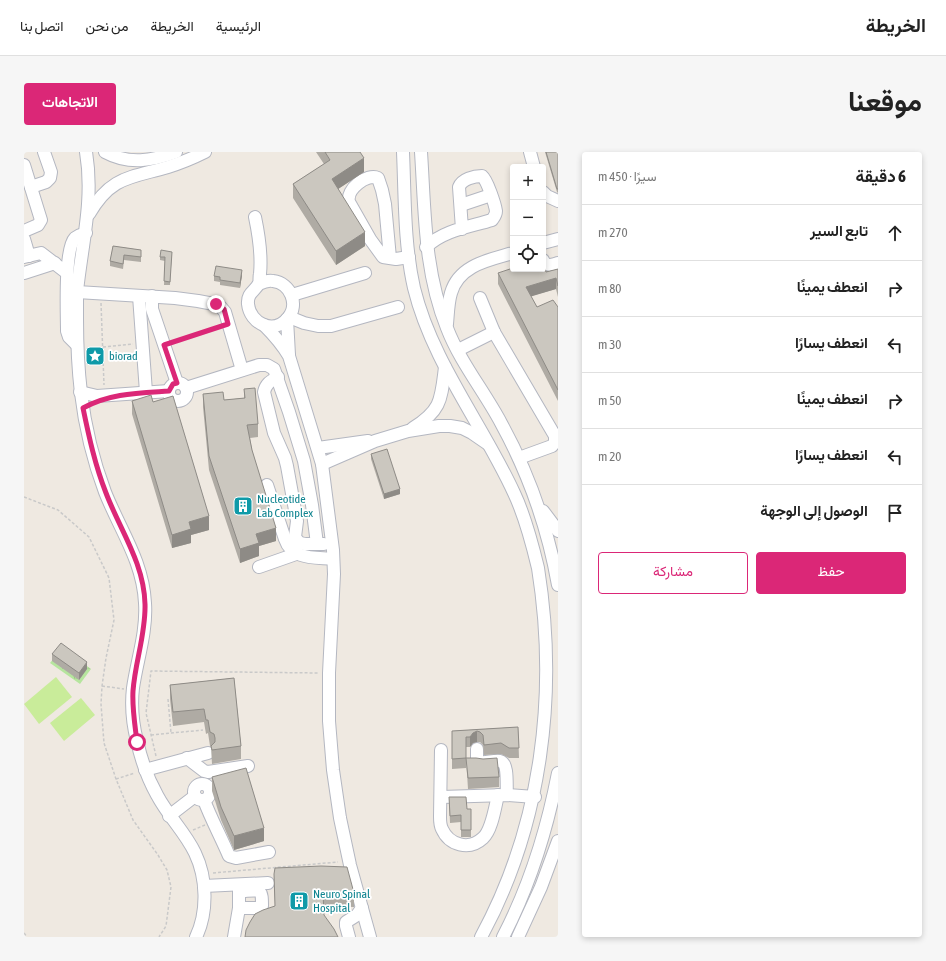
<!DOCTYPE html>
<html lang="ar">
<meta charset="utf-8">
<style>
:root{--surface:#fff;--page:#f6f6f6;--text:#222;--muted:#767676;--line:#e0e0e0;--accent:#db2777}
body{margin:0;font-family:"Asap Condensed",Vazirmatn,sans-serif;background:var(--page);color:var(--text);direction:rtl}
.controls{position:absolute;right:12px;top:12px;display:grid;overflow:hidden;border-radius:4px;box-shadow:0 2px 6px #0003}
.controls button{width:36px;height:36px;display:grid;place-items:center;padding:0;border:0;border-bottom:1px solid var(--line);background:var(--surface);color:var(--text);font:20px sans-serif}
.stop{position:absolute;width:12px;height:12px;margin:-9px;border:3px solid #db2777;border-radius:50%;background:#fff}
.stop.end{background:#db2777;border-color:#fff;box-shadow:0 1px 4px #0008}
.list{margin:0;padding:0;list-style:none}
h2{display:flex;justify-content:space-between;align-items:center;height:52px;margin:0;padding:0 16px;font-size:17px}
h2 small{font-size:13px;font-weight:400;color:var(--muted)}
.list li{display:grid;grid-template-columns:26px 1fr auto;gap:12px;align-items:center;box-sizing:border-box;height:56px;padding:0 16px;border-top:1px solid var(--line)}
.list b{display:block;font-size:15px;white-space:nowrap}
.list em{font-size:13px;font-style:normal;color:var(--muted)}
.actions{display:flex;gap:8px;padding:12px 16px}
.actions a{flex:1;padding:9px 0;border:1px solid var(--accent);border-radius:4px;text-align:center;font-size:14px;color:var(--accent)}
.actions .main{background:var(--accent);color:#fff}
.icon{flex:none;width:22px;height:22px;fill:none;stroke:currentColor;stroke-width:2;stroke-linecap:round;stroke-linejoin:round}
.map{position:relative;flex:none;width:534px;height:785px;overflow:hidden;direction:ltr;border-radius:4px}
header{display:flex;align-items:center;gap:24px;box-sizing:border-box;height:56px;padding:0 20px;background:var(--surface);border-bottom:1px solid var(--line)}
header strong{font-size:19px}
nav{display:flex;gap:22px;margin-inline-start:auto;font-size:14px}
.intro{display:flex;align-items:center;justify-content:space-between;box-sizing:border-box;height:96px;padding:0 24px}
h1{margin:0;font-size:28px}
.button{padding:10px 18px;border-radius:4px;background:var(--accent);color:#fff;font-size:14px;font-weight:700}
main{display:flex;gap:24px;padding:0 24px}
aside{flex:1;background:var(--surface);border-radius:4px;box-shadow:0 2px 6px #0003}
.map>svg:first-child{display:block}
</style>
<header>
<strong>الخريطة</strong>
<nav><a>الرئيسية</a><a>الخريطة</a><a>من نحن</a><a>اتصل بنا</a></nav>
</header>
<div class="intro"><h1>موقعنا</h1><a class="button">الاتجاهات</a></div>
<main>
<aside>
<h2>6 دقيقة<small>سيرًا · 450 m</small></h2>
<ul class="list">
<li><svg class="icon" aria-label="ahead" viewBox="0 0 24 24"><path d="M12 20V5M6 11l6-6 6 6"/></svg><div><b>تابع السير</b></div><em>270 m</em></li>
<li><svg class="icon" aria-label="right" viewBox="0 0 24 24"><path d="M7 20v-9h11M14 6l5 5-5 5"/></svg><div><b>انعطف يمينًا</b></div><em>80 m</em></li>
<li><svg class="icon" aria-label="left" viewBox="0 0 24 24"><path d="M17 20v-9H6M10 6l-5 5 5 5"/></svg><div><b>انعطف يسارًا</b></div><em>30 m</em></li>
<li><svg class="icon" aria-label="right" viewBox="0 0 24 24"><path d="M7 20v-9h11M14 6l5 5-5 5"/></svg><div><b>انعطف يمينًا</b></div><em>50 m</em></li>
<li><svg class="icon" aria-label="left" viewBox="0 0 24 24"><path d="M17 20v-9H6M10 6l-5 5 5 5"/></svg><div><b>انعطف يسارًا</b></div><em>20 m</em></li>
<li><svg class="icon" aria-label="arrive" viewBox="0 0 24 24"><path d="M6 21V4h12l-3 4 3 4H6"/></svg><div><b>الوصول إلى الوجهة</b></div></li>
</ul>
<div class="actions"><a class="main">حفظ</a><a>مشاركة</a></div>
</aside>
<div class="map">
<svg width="534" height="785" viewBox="0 0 534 785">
<defs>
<pattern id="park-tufts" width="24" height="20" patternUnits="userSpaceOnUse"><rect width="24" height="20" fill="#b6e59e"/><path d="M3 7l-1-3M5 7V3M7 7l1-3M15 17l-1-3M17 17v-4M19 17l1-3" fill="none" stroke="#9dc588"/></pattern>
</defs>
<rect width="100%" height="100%" fill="#efe9e1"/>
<polygon fill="url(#park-tufts)" points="38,496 67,517 56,532 26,511"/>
<g fill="#c9ec9a">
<polygon points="32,525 48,545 15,572 0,552"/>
<polygon points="57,546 71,563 40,589 26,571"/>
</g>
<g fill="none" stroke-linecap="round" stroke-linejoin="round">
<g stroke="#b4b7c1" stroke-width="14">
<g id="minor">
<path d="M 62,0 C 70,47 58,92 53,139 C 53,148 53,158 53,167 C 53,192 54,216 57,241 C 61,275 69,308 81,340 C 96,378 119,409 121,451 C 123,480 113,508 109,536 C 107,553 109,573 113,589 C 117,607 124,627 133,643 C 144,664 161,680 171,701 C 183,726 184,760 172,785"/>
<path d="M 81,0 C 105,13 128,9 152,0"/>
<path d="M 379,0 C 381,45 380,92 390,136 C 408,210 459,273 490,341 C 501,364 508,391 514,416 C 534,541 518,673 457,785"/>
<path d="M 397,0 C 401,60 400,119 423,176 C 436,210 460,239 477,271 C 505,322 524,376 534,433"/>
<polyline points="506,0 510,15"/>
<polyline points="0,13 17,68 14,73 0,79"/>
<polyline points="7,35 22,30 26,26 27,20 20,0"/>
<polyline points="519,40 523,44 534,49"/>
<polyline points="437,53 467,43"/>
<path d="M 65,62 C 87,24 106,26 144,15 C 157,11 169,6 181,0"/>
<path d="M 231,65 C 235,84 238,102 236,122 C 235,125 236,129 235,131 C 232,139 223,140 224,152 C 226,172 250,183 264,166 C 275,153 267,131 249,129 C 244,128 239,130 235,132"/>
<polyline points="0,87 5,104"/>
<polyline points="519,91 534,87"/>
<path d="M 402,95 C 420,78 445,75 468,68 C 470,65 472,63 472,59 C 471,52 463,28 458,24 C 450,24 438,27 435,35 L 438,77"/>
<polyline points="0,105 17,101 43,121"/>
<path d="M 366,106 L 361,52 L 358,38 L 354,26 C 343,21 322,37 325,50 L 346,87 L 359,105 L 372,107 L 385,105"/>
<path d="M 519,108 C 522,115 528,113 534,111"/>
<polyline points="0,121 31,111"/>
<polyline points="53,140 151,146 174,149 195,153 201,160 218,218"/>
<polyline points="268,143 341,121"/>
<polyline points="115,144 122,240"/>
<polyline points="128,144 128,157 153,231"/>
<polyline points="456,146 470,180 531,284 531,290 528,294 495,306"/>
<polyline points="265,165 280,171 294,174 307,174 374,155"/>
<polyline points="263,167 265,203"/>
<path d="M 423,172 C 424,162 424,151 427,141 C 435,113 465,108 489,101"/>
<path d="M 240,173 C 250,183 258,192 265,204 L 298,312 L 309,398 L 310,422 L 305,521 L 305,569 L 309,618 L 316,666 L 326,713 L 346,785"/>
<path d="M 53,193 L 45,185 L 43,179 C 43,162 40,97 51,86 C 54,84 58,82 62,81"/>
<polyline points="434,198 470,180"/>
<path d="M 254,225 C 247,229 242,231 240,240 L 250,281 L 261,306 L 263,314 L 273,369 L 271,385 L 273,388 L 276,391 L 281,392 L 300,392"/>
<circle cx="154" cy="240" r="9"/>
<polyline points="162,236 235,213 243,213 250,217 265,260 280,309 288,353 293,392"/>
<polyline points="56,240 73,244 145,239"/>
<path d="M 389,276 C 418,258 417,247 421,215"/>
<polyline points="294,296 344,289"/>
<polyline points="298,312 351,289 384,279 415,274 426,274 438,276 448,281 464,292"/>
<path d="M 243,333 L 261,387 C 268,408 291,405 309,407"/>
<polyline points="519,359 534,379"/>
<polyline points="235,415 272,402"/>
<path d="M 453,597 L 453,607 L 456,610 C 462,611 470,608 476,609 C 485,611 482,635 483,643"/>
<path d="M 417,598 L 416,665 C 416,669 416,673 418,677 C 425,693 445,699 459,686 C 468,678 471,655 474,643"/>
<polyline points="163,606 180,619 184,620 224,614"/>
<polyline points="121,618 184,601"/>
<circle cx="178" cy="640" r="8"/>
<polyline points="417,645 483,643 511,645"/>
<path d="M 180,648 C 187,667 197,685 205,704 L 212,706 L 245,700"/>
<polyline points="145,664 171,644"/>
<polyline points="180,734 244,731"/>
<path d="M 215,756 L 235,756 L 238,754 C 238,737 237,738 221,739"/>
<polyline points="210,785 215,756 215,733"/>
<polyline points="325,785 322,774 322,770 333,763 338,756"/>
<path d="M 479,785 C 506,733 523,678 534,621"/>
<polyline points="494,785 517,735 534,689"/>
</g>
</g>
<g stroke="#c9c9c9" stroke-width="1.5" stroke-dasharray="3 2" stroke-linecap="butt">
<polyline points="77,151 80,233"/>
<polyline points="149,190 195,175"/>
<polyline points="79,195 109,192"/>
<polyline points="0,345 34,358 65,385 85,426 90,468 82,506 78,534 77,552 80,591 92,627 109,668 134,703 143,718 147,735 142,774 135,785"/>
<polyline points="78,534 100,537"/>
<polyline points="144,547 147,581"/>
<polyline points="127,583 179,578"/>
<polyline points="132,604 122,561 127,519 295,521"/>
<polyline points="92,627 111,621"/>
<polyline points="169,678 181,673"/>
<polyline points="189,721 314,710"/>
<polyline points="0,781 3,785"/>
</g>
<use href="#minor" stroke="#fff" stroke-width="12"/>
</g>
<g fill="#afaba4">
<polygon points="292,0 336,0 340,20 314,37 341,94 312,113 269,46 269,32 300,12"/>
<polygon points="521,0 534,0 534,41 533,40"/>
<polygon points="89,94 117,98 117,110 100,108 99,117 86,114 86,109"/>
<polygon points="148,100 146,133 140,133 141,109 136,108 136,105"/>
<polygon points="534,117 534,145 532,137 507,144 513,155 534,155 534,249 474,132 474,121 522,120"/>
<polygon points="218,123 216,136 196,133 196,130 190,129 190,124"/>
<polygon points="220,237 234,272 234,285 226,286 228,298 252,389 235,394 235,404 216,411 185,318 179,255 179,242 200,248 220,246"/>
<polygon points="108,249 129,250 185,378 167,383 167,391 148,396 108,262"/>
<polygon points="347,302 376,342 360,347 347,307"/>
<polygon points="28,502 63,517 55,528 28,509"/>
<polygon points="210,526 217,594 217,607 188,612 187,595 186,594 184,581 182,582 180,570 149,574 146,547 146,533"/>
<polygon points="494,575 495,606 485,606 477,602 460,603 459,593 456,590 453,590 449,591 446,595 442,595 442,616 428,617 428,579"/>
<polygon points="442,606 475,625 475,635 444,637"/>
<polygon points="188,625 240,689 210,698 197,668 188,639"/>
<polygon points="425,645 443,657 447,657 447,685 437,685 437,670 426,671"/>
<polygon points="250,722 330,741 330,755 299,754 251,754"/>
</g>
<g fill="#8e8b86">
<polygon points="340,6 340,20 308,41 308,27"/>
<polygon points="341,80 341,94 312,113 312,99"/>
<polygon points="218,118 218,123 216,136 216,131"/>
<polygon points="532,126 532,137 502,146 502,135"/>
<polygon points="376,337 376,342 360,347 360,342"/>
<polygon points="185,364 185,378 167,383 167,391 148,396 148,383 165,370"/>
<polygon points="252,376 252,389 235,394 235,404 216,411 216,397 232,382"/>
<polygon points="63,510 63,517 55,528 55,521"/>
<polygon points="453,579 453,590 449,591 446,595 446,585 449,581"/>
<polygon points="240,676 240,689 210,698 210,684"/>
</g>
<g fill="#cbc7bf" stroke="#8e8b86">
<polygon points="301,0 336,0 340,6 308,27 341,80 312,99 269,32 306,8"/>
<polygon points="522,0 534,0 534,37 533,37"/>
<polygon points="89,94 117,98 117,105 100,103 99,112 86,109"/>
<polygon points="137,98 148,100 146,130 140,129 141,105 136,105"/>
<polygon points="519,109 522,120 534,117 534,134 532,126 502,135 513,155 529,148 534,155 534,238 474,121 489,116 489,117 519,117"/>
<polygon points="192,114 218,118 216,131 196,128 196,125 190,124"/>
<polygon points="231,236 234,272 223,273 228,298 252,376 232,382 235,391 216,397 185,304 179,242 199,240 200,248 221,246 220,237"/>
<polygon points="127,243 129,250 149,244 185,364 165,370 167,377 148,383 108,249"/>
<polygon points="363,297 376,337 360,342 347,302"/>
<polygon points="37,491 63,510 55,521 28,502"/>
<polygon points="210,526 217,594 188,598 187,594 191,590 191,586 190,582 186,580 184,568 182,568 180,557 149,560 146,533"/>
<polygon points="494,575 495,596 485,596 477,591 460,593 459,583 456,580 453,579 449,581 446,585 442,585 442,606 428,607 428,579"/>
<polygon points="442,606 452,606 459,607 473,606 475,625 444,626"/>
<polygon points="222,616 240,676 210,684 197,655 188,625"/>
<polygon points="425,645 442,645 443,657 447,657 447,678 437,678 437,663 426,664"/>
<polygon points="297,714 323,715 330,741 299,740 300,763 310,777 314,785 221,785 222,778 226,770 231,762 239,758 251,754 250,722 251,716"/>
</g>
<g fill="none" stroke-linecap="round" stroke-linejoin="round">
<path stroke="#db2777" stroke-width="5" d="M 113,590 C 111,573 108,556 109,539 C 111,510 122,481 121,452 C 120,411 96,378 82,341 C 71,313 65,285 59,256 C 86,241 115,241 145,239 L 149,232 L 153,231 L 140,193 L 204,172 L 200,157 L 192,152"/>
</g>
<defs>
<g id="sight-square" transform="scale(1)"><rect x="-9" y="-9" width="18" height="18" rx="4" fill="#0f9aa8" stroke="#fff"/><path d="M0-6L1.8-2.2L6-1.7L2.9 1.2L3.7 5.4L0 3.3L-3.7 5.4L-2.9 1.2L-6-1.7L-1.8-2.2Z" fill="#fff"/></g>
<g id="building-square" transform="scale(1)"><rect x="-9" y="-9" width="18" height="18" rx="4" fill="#0f9aa8" stroke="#fff"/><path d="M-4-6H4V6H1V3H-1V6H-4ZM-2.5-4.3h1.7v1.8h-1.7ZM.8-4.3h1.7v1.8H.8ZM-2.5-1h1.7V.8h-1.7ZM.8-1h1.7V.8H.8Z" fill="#fff"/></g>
</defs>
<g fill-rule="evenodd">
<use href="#sight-square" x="71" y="204"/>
<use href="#building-square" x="219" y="354"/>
<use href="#building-square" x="275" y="749"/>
</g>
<g text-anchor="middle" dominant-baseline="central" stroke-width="3.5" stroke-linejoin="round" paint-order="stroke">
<g font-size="12" fill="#0d838f" stroke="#fff" text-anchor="start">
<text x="85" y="204">biorad</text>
<text x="233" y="347">Nucleotide<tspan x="233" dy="14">Lab Complex</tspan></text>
<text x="289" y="742">Neuro Spinal<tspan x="289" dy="14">Hospital</tspan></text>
</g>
</g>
</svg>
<div class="controls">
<button>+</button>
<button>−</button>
<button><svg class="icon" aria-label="locate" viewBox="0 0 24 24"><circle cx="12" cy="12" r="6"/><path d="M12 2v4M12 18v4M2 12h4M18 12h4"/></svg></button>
</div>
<div class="stop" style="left:113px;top:590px"></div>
<div class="stop end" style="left:192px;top:152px"></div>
</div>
</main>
